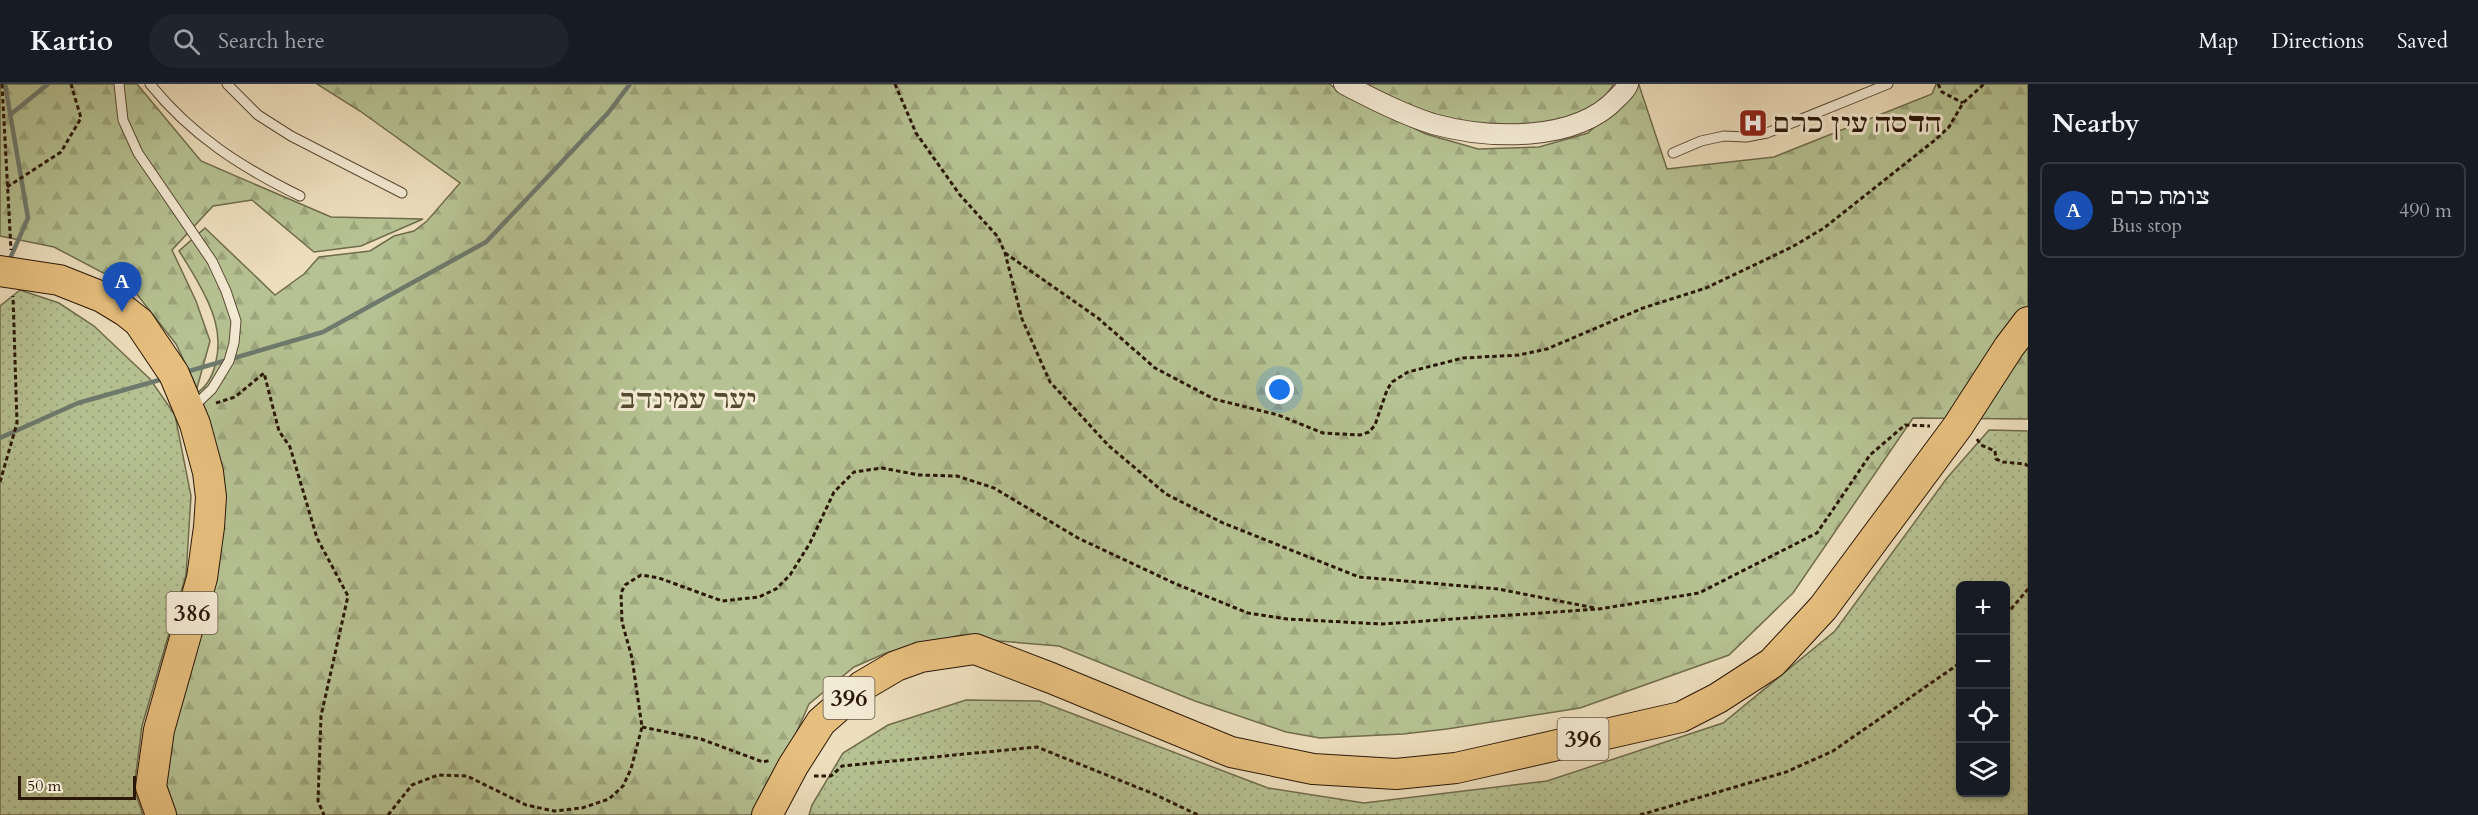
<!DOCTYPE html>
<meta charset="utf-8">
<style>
:root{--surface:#171b24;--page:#20242c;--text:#f1f3f6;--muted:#9ea1a6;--line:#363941;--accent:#0f766e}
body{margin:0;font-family:Cardo,"Frank Ruhl Libre",serif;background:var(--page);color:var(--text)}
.controls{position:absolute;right:18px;bottom:18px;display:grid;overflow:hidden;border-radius:9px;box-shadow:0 2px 4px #0004}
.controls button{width:54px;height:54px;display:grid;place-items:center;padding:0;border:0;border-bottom:2px solid var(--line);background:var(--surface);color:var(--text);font:30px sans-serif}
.scale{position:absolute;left:18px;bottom:15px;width:118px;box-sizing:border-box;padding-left:6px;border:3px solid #2a1706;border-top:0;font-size:16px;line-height:21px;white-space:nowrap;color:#2a1706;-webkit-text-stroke:4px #f3ead4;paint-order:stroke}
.you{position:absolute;left:1280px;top:306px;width:21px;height:21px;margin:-15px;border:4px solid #fff;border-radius:50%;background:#1a73e8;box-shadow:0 0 0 9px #1a73e833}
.badge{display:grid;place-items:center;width:39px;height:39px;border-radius:50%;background:var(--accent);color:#fff;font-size:20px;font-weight:700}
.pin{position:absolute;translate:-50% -50px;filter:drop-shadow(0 2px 3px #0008)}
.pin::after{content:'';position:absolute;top:32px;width:21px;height:18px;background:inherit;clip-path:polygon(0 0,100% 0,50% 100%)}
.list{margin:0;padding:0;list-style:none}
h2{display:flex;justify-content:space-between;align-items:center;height:78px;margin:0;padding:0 24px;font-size:26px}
h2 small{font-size:20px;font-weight:400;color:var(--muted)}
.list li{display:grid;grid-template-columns:39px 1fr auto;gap:18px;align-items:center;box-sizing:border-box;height:96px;margin:0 12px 12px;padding:0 12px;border:2px solid var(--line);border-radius:9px}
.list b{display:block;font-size:22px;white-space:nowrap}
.list p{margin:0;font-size:20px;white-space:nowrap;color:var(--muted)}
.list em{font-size:20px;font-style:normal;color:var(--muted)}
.icon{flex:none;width:33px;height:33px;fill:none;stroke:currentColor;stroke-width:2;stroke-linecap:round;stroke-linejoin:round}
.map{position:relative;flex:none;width:2028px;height:731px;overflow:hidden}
header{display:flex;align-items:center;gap:36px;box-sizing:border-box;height:84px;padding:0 30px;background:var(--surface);border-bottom:2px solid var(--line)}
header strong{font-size:28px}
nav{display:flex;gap:33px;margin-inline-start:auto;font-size:21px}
.search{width:420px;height:54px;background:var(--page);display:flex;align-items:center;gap:15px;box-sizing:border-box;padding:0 21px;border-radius:33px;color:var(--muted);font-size:22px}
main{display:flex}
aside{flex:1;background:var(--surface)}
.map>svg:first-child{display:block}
</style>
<header>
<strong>Kartio</strong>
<div class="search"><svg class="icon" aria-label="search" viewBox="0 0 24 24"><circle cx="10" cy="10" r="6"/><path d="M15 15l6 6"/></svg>Search here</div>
<nav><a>Map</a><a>Directions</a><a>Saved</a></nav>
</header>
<main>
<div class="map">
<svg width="2028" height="731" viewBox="0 0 2028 731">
<defs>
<pattern id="grass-dots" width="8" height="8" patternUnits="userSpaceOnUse" patternTransform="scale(1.5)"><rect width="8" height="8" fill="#b6c293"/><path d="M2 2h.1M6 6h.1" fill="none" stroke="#9da67d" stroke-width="1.8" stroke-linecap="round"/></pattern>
<pattern id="forest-firs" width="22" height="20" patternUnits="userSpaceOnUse" patternTransform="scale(1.5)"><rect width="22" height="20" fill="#b6c293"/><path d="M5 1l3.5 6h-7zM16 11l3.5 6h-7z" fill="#9da67d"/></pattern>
</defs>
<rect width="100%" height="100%" fill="#eddebd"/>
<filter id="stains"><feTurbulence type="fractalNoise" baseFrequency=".00333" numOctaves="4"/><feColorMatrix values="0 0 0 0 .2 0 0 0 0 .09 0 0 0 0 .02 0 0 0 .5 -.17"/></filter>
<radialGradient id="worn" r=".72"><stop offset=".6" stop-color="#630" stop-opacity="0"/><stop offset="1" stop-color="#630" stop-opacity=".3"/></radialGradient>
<g fill="url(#grass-dots)" stroke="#706c4c" stroke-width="1.5" fill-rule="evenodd">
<polygon points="20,206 59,219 94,242 150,295 175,331 191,412 186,491 142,642 134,705 143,731 0,731 0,222"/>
<path d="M 1989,346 L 2028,347 L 2028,731 L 809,731 L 812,721 L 843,669 L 888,641 L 966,616 L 1039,617 L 1268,704 L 1364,719 L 1547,697 L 1723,639 L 1835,547 L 1947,394 ZM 1960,502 L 2006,502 L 2006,708 L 1960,708 Z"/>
</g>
<g fill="url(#forest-firs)" stroke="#706c4c" stroke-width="1.5">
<polygon points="0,0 137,0 201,77 331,133 423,135 361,162 314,168 252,116 213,122 172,166 196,217 210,257 197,304 176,260 132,204 54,163 0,152"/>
<path d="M 317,0 L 1329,0 L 1347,12 L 1426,50 L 1478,65 L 1539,63 L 1588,49 L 1639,1 L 1667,85 L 1774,73 L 1932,10 L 1936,0 L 2028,0 L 2028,335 L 1913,334 L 1793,509 L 1729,571 L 1580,624 L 1447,645 L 1403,650 L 1320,654 L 1286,648 L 1195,617 L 1059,562 L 999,557 L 962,551 L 886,569 L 854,583 L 809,620 L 777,693 L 751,731 L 171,731 L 166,712 L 165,685 L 208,499 L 193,311 C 217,300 222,262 215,237 C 209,214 192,187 179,167 L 205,144 L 275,211 L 304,190 L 319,173 L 370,167 L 394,152 L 414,147 L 427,137 L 460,99 L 360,27 Z"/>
<polygon points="1359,0 1614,0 1601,18 1581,31 1532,45 1428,34"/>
</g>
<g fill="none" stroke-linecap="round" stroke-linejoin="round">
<g stroke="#6d7a6d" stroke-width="4.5">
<polyline points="5,0 28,134 9,177"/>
<polyline points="10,31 48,0"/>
<polyline points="186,288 323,248 486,158 608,29 630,0"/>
<polyline points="0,354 78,319 163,295"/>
</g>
<g stroke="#5b4934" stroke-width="11">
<g id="service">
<polyline points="119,0 123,36 138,69 212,177 226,207 236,237 234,259 229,277 212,305 192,324"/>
<path d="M 150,0 C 192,52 241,83 300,112"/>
<polyline points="227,0 258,31 291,52 402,109"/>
<polyline points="1673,69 1701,57 1724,52 1746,53 1767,49 1888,0"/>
</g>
</g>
<g stroke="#5b4934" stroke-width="22">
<path id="minor" d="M 1344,0 C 1373,15 1402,30 1433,40 C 1488,55 1575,59 1617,14 C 1621,10 1626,6 1628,0"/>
</g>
<g stroke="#2a1706" stroke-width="32">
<g id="primary">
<polyline points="0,187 59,196 102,213 125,227 139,238 174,290 195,340 208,388 211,413 209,443 202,494 159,646 151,703 161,731"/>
<polyline points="767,731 793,682 821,638 862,602 896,582 921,573 975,565 1051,594 1231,668 1313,685 1396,690 1456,684 1681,633 1718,614 1772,579 1823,524 1958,342 2009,263 2028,238"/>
</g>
</g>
<g stroke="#2a1706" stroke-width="3" stroke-dasharray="4.5 3" stroke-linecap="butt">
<polyline points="2,0 11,166"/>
<polyline points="895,0 916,49 960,111 998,153 1005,169 1022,235 1050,298 1109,362 1166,410 1223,439 1359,493 1498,505 1595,524"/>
<polyline points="1938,0 1942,8 1963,19"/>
<polyline points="7,103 61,68 81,34 71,0"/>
<polyline points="1005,169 1098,234 1155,284 1214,315 1278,331 1323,349 1360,351 1369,348 1375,341 1387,306 1392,298 1408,288 1463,274 1519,271 1547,265 1643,224 1706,204 1792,163 1824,144 1935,56 1949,43 1963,19 1984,0"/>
<polyline points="216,319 235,313 264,289 279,347 290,363 317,454 348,512 321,632 318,717 324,731"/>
<polyline points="1977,355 1981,361 1995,367 1996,375 2003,378 2025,380 2028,382"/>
<polyline points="0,398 17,339 13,212"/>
<polyline points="2006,531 2028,505"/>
<polyline points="642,643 701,655 763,678 771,676"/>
<polyline points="814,692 831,692 842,682 1037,663 1154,710 1198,731"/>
<polyline points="388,731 412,701 438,691 467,692 526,721 554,727 582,724 609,715 623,702 631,685 642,643 632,574 622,538 621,509 625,501 641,491 659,494 722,517 759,513 776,505 790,491 810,459 834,408 854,388 882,384 919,391 957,392 994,404 1078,454 1176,500 1248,529 1287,535 1381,540 1599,525 1699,509 1817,449 1870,371 1905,341 1930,342"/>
<polyline points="1640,731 1786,688 1833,667 1960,579"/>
</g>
<use href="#service" stroke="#f3ead4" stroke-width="9"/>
<use href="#minor" stroke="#f3ead4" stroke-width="20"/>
<use href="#primary" stroke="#e6bf7e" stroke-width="30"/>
</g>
<defs>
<g id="hospital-square" transform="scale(1.5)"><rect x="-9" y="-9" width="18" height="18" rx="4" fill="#8f2418" stroke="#f3ead4"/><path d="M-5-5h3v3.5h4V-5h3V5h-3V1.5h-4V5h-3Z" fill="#fff"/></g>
</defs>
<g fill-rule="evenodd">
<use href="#hospital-square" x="1753" y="39"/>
</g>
<g text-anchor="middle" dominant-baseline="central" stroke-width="6" stroke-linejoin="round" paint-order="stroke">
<g fill="#f3ead4" stroke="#665644" stroke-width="1.5">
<rect x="166.5" y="508" width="51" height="42" rx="4.5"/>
<rect x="823.5" y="593" width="51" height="42" rx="4.5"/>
<rect x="1557.5" y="634" width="51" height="42" rx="4.5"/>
</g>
<g font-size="24" font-weight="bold" fill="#2a1706">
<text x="192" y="529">386</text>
<text x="849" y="614">396</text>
<text x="1583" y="655">396</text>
</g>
<g font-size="26" font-weight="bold" fill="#2a1706" stroke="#f3ead4" text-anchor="start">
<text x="1774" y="39">הדסה עין כרם</text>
</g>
<g font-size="26" font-style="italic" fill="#544a30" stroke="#f3ead4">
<text x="688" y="315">יער עמינדב</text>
</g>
</g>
<rect width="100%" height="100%" filter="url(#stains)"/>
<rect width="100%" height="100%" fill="url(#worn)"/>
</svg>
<div class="controls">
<button>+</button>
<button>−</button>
<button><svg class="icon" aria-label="locate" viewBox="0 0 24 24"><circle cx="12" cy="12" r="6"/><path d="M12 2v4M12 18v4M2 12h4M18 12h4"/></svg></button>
<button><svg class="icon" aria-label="layers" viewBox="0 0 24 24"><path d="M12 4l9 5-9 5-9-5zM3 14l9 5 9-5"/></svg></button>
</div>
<div class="scale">50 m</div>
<div class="you"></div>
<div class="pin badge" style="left:122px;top:228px;background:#1a4fb4">A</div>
</div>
<aside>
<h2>Nearby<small></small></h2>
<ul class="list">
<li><span class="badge" style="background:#1a4fb4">A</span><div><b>צומת כרם</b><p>Bus stop</p></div><em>490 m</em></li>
</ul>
</aside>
</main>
